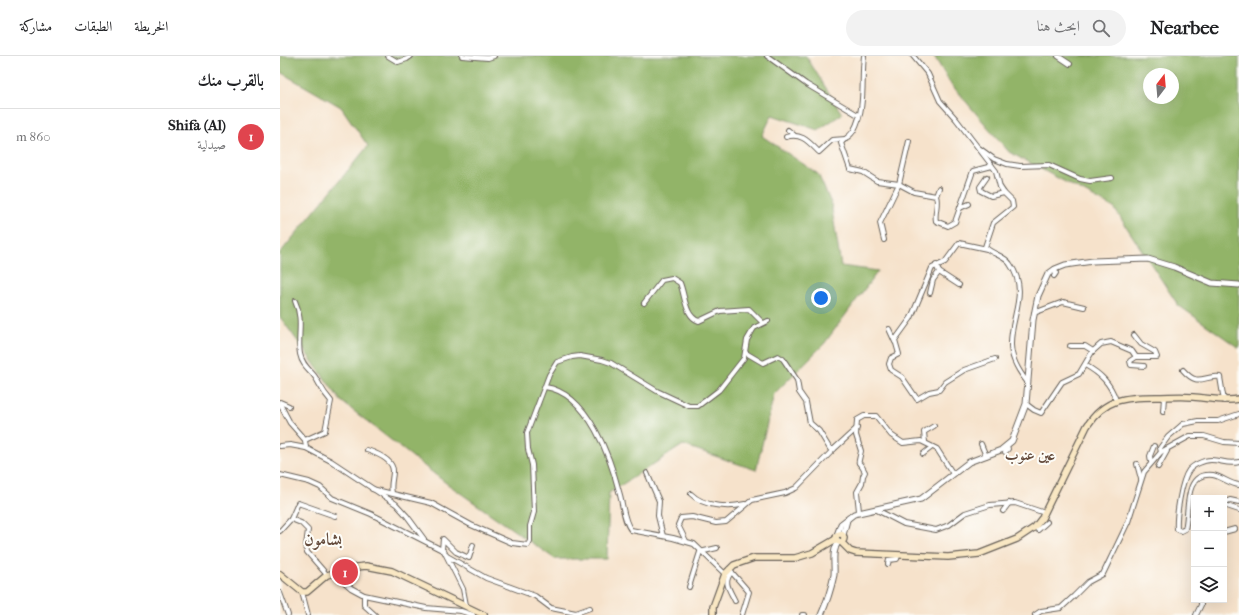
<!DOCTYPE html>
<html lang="ar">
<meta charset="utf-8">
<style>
:root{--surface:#fff;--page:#f2f2f2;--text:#202124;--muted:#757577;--line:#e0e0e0;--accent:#c8321e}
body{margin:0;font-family:"IM FELL French Canon",Amiri,serif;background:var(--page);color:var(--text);direction:rtl}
.controls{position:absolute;right:12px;bottom:12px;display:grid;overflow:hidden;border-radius:0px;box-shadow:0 4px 16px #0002}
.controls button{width:36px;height:36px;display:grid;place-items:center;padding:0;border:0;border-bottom:1px solid var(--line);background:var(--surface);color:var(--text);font:20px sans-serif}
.compass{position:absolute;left:863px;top:12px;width:36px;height:36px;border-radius:50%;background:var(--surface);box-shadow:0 4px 16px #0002;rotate:16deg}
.you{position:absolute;left:541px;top:242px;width:14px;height:14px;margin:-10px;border:3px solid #fff;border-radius:50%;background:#1a73e8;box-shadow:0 0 0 6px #1a73e833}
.badge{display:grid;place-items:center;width:26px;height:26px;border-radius:50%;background:var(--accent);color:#fff;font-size:13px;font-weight:700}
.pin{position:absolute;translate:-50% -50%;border:2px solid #fff;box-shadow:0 1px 4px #0006}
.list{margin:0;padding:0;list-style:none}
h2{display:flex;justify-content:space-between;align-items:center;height:52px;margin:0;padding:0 16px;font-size:17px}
h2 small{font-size:13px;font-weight:400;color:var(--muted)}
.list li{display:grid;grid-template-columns:26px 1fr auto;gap:12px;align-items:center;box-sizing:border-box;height:56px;padding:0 16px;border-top:1px solid var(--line)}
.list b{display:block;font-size:15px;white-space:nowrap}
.list p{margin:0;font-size:13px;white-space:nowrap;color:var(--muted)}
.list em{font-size:13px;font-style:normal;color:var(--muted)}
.icon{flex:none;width:22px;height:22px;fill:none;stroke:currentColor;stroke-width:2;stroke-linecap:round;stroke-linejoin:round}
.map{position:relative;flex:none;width:959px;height:559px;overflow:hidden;direction:ltr}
header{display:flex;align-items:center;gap:24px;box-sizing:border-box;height:56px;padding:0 20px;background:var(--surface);border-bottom:1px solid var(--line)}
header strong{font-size:19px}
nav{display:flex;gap:22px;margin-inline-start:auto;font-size:14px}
.search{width:280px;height:36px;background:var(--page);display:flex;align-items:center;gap:10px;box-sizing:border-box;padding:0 14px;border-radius:22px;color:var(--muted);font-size:15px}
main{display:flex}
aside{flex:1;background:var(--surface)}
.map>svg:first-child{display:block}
</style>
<header>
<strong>Nearbee</strong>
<div class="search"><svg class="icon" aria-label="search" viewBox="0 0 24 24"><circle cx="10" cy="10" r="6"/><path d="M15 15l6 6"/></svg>ابحث هنا</div>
<nav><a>الخريطة</a><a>الطبقات</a><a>مشاركة</a></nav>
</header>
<main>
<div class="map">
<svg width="959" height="559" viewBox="0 0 959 559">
<rect width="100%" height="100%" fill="#fdfcf7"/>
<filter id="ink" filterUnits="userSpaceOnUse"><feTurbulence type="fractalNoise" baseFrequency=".025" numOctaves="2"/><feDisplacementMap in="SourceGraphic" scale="8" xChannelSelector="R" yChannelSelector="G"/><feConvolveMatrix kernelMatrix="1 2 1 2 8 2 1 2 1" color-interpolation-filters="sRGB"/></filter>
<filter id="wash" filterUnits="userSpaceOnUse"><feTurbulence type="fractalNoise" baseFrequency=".012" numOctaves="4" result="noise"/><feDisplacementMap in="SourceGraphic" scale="16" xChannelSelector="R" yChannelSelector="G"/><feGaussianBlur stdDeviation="0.9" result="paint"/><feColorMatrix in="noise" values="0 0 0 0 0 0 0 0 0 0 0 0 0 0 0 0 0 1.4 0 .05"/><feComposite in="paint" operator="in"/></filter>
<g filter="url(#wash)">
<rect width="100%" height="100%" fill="#f6e2cb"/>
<g fill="#92b468" stroke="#576842" fill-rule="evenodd">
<polygon points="0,0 526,0 562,58 538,74 492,59 482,80 538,118 551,147 561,210 598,215 544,288 494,338 476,414 403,389 329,437 327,503 275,503 166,427 61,345 0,261 0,197 88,90 61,51 0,16"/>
<path d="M 654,0 L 959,0 L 959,292 L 898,249 L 834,152 L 729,96 L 670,27 ZM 869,18 L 893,18 L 893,42 L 869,42 Z"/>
</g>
</g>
<g filter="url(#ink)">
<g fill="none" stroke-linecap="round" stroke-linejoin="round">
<g stroke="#686159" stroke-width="6">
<g id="minor">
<polyline points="108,0 118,6 127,3 131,0"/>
<polyline points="182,0 208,2 214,0"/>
<polyline points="487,0 526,28 578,59"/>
<path d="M 584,0 C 581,24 586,52 574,74 C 571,80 565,82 561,87 L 570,113 L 583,116 L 597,125 L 619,128 L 634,136 L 656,140 C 659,148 654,157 656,165 L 668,170 L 675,166 L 693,115 L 712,110"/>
<path d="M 633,0 L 648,18 L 660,45 L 676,63 L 716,115 L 720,131 L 724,137 L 732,145 L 733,151 L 713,167 L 705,191 C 713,199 724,199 730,208 C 750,236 730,261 731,289 C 731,302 740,317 748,327"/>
<polyline points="778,0 790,8"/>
<polyline points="508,74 514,79"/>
<path d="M 506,81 C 521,76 529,86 539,96 L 552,84 L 566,83"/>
<polyline points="699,92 714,103 727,108 740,110 769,109 800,123 810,125 832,122"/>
<polyline points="707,121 700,131 701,135 711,140 724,137"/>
<polyline points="656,140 659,132"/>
<polyline points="680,152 689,148"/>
<polyline points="604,184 600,167 619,128 629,85"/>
<polyline points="707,193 679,187 665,206 652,212 631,262 615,284 619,298 611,302 609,308 611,314 622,321 637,343 649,336 659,334 665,326 684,314 715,303"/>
<polyline points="659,216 679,229"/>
<polyline points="774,220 776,217 775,213"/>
<polyline points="650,237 653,224 659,216 656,209"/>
<path d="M 15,245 C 24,264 17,280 20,298 C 23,312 32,314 37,324 C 42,333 43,336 51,345 L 45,375 L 25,384"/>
<path d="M 364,247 L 382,224 L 392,222 L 400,227 C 405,239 405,261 419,265 L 440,255 L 469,253 L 482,266"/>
<polyline points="754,257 783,246 804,251"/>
<polyline points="609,273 615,286"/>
<polyline points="790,290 805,290 813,295"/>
<polyline points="466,297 483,307 498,300 503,303 517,324 519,336 526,346 530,367 539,375 550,393 554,393 577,372"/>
<polyline points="856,301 850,305 851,309 864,310"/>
<path d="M 805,309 C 821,318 830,327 836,344"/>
<path d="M 903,314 C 919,332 923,319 940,321 L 944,345"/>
<path d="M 265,331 C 309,337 331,404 340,439 C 343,450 344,466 351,474 L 393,482 L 414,488 L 445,518"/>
<polyline points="0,346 9,350"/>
<polyline points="0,348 10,367 25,384 26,392"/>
<polyline points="746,348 754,354 761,357 782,326 799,318 812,296 821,288 831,286 852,295 856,301 877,301 875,296 861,288 854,279"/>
<polyline points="883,356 884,341"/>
<polyline points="645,386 644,376 654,370"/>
<polyline points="701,388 706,400"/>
<polyline points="0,390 10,389 26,392 51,405 116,448 127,460 144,483"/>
<path d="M 87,394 C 96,397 113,404 113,415 C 113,423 110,428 112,437"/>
<polyline points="725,396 728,393 727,390"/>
<polyline points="881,396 880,392 888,381 903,368 918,365 938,365 959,358"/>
<polyline points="643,398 652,391"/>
<polyline points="871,406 870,400 874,390"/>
<path d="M 959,406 C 948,409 941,404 931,404 C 924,404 913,409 909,414 C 901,425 896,460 897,473 L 901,475 L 905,473 C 910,457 902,415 933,419 C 942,421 950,428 959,429"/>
<polyline points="857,408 861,423"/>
<polyline points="878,411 887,395"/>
<polyline points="367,417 379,445 378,460 383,480"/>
<polyline points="0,419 29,426 40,431 52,442 91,458 164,495 183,533 186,549"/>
<polyline points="92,433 151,447 191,469 232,487 248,489 250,485 250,470 254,456 252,409 248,393 247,377 269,319 277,306 292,301 300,300 322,304 331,307 377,335 409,350 418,350 439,334 464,302 467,284 474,272 488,265"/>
<path d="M 411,438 C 424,451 449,452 465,448"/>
<polyline points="944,447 950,444 959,446"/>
<polyline points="944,449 959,454"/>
<polyline points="595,453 624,468 656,474 669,469 685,457 710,449 735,447 765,457"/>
<path d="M 579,455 L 577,436 L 582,427 L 583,420 L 585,416 C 578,401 577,414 581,395 L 576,379 L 577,364 L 584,360 L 596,360 L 611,379 L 623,387 L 641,385 L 657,393 L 673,418"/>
<polyline points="723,455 729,447"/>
<polyline points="11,463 18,447 55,460"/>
<polyline points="755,471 758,474 767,466"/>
<polyline points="0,475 11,463 21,467 28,474 26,490 27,496 47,519"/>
<polyline points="944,476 955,473"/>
<polyline points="406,485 398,469 401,462 412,461 436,467 446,466 472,444 505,437 516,432 554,393"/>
<polyline points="162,493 163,483 176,496 189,502 193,489"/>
<polyline points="167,500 206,522 255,540 271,552 296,557 310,552"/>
<polyline points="608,508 609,504 617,503 618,499"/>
<polyline points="449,513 469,536 462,559"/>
<path d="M 452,516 C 442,526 450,534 455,545"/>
<polyline points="54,517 71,532 84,539 146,552 181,555 193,559"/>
<polyline points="409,531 420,496 437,492"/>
<polyline points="22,536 28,559"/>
<polyline points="0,537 8,559"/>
<polyline points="84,539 84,549 95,559"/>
<polyline points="522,559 525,559"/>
<polyline points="755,559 761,555 781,552 794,540 808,526 823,518 848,466 864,416 881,396 910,380 924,380 944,386 959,387"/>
<polyline points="916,559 921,549 921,544"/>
</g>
</g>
<g stroke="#686159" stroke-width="7">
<g id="tertiary">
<polyline points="557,479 561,468 574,458 641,443 689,406 721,394 732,385 746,348 753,264 758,240 768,218 775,213 785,209 813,205 868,203 894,211 932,227 959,229"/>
<polyline points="563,479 567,464"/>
<path d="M 541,559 C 547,546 551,533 554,519 C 555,508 551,495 559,485"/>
</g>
</g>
<g stroke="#686159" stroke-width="8">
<g id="secondary">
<circle cx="560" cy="482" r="4"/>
<path d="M 561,486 L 570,495 L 576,497 L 668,501 L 699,498 L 737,483 L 755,471 L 762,462 L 807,370 C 825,342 846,341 876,341 C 889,341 901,340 913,341 C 929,342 943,346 959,343"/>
<polyline points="0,518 22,536 27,536 47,519 77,511 86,510 112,515 204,559"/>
<polyline points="433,559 433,551 445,518 454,509 474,502 515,502 532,497 556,483"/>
</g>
</g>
<use href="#minor" stroke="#fff" stroke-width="4"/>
<use href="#tertiary" stroke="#fff" stroke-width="5"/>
<use href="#secondary" stroke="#f9e7c3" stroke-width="5.5"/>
</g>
</g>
<g text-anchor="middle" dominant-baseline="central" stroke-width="4" stroke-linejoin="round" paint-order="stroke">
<g font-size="15" font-weight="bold" fill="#644b3c" stroke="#fdfcf7">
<text x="750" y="399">عين عنوب</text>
</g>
<g font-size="17" font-weight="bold" fill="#644b3c" stroke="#fdfcf7">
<text x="43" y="483">بشامون</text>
</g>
</g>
</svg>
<div class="controls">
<button>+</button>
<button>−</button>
<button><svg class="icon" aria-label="layers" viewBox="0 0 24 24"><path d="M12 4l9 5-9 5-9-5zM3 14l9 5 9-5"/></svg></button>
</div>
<svg class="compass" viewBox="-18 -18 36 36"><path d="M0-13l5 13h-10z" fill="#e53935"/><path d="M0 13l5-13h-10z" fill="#757577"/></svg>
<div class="you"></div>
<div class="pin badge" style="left:65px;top:516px;background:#e0444e">1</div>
</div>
<aside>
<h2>بالقرب منك<small></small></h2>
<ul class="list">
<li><span class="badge" style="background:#e0444e">1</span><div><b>Shifa (Al)</b><p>صيدلية</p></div><em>860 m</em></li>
</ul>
</aside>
</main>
